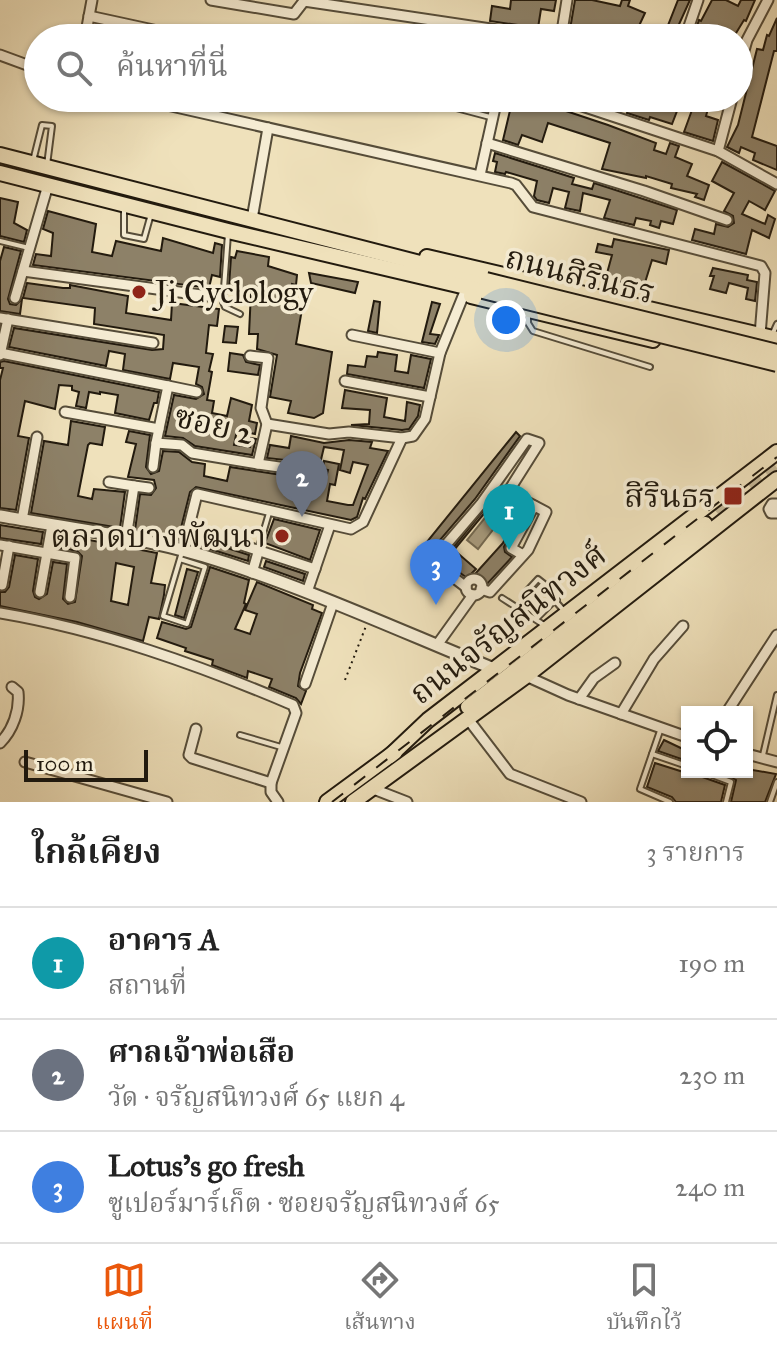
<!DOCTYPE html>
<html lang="th">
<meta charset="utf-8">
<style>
:root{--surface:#fff;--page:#f6f6f6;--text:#222;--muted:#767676;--line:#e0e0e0;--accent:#ea580c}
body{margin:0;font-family:"IM FELL Great Primer","Noto Serif Thai",serif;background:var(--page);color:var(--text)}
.controls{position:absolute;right:24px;bottom:24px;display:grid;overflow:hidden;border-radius:0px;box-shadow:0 2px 6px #0004}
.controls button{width:72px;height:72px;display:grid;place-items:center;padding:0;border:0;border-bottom:2px solid var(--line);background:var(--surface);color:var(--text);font:40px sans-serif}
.scale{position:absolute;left:24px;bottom:20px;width:124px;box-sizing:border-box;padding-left:8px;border:4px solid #221a0e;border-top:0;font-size:22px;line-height:28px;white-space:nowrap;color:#221a0e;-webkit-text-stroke:6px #f5ecd3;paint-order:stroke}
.you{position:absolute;left:506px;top:320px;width:28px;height:28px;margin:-20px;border:6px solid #fff;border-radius:50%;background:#1a73e8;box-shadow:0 0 0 12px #1a73e833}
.badge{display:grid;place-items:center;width:52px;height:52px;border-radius:50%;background:var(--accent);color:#fff;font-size:26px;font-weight:700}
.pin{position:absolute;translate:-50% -66px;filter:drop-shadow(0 2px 4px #0008)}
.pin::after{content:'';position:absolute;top:42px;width:28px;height:24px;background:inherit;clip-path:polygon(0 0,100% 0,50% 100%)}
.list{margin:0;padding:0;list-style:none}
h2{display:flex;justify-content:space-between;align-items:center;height:104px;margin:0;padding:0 32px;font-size:34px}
h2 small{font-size:26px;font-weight:400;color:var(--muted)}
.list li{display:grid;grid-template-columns:52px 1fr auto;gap:24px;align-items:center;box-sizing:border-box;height:112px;padding:0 32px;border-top:2px solid var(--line)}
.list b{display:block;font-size:30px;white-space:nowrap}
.list p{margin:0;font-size:26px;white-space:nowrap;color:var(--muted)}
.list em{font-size:26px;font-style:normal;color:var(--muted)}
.icon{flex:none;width:44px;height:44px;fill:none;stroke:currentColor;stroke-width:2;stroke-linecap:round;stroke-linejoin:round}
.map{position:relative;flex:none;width:777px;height:802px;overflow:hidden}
.search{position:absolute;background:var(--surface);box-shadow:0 2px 6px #0004;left:24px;right:24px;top:24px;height:88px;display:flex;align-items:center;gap:20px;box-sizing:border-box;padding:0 28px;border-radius:44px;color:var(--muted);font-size:30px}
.sheet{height:440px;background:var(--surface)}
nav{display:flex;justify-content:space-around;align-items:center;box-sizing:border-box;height:112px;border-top:2px solid var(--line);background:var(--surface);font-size:22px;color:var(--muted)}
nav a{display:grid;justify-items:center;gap:4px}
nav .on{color:var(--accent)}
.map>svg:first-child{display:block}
</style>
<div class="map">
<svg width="777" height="802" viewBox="0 0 777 802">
<rect width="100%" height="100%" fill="#efe1bb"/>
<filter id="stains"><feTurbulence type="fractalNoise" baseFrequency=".0025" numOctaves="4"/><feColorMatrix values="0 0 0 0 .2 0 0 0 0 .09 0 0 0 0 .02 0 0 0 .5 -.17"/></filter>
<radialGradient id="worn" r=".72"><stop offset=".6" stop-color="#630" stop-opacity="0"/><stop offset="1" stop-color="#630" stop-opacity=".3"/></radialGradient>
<polygon fill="#a99d80" stroke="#736952" stroke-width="2" points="488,514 499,522 478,549 467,540"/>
<g fill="#8d8168" stroke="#221a0e" stroke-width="2" fill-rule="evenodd">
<polygon points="511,0 556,0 554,11 541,9 538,28 490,21 492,6 510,9"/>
<polygon points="575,0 592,0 620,6 622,0 630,0 628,6 645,13 638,28 643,30 640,38 600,38 584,34 583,38 569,35"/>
<polygon points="678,0 690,0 676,31 667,28"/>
<polygon points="712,0 726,0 738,6 741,0 755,0 746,21 744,20 733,38 693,38 699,20 701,21"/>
<polygon points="777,18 777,51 774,51 752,137 777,146 777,170 753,160 755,153 741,147 739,153 727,147 738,125 757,49 763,50 767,35 769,36"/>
<polygon points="513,98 527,98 608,125 656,143 654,150 666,154 670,143 679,146 675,157 692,164 687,176 709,185 704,200 695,197 697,194 671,188 672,184 646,176 646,178 602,169 610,143 548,123 542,142 522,135 518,145 503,140"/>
<polygon points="598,98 711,98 706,116 718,120 713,141 684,132 692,110 679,106 672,124 650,117 649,120 627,113 628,109"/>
<polygon points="495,153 574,178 572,184 592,189 594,183 677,210 673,224 661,221 659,228 650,225 651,221 636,218 634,225 604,218 610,200 583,193 580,211 565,208 569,192 553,188 549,203 537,200 534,196 537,181 506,172 505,174 495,172 497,162 493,161"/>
<polygon points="722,162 775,191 765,210 749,201 742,214 765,224 768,215 775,219 769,238 752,230 746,254 692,240 695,229 714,234 716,224 728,227 734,223 733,216 724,211 734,193 712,181"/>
<polygon points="0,198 18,202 14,223 27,230 24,242 0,236"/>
<polygon points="48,211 96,224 92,252 112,256 116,241 161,251 163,238 213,253 215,243 222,245 220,277 212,275 209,288 33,265 36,254 51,256 53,233 43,229"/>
<polygon points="614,239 669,250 666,264 652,260 643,289 606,277 612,255 596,252 598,244 612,247"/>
<polygon points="4,247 21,251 8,299 10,304 16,305 22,299 20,314 0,311 0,261"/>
<polygon points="237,251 269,257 268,266 297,275 296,285 292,284 289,306 302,309 296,344 332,352 323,413 314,418 288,413 291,401 270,397 277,355 257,349 258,334 249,334 251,292 242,291 241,303 234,302 237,287 229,286 231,257 235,258"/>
<polygon points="713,268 748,275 747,280 757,282 755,301 746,299 748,288 729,283 726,293 710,289 714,276 710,276"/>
<polygon points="309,273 358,282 355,293 311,283"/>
<polygon points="27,283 63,288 70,288 70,285 128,296 126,313 171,320 172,303 219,309 217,326 209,325 206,353 213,354 209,371 212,372 207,400 214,401 212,413 227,416 231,398 252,405 249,421 257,423 255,434 237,430 234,445 250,447 251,438 256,439 252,455 195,446 183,438 165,436 174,395 196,399 204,394 202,387 196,384 199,367 173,363 170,379 123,370 125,354 109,351 106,366 9,347 14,328 152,350 163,349 164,335 94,324 95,308 23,298"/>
<polygon points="374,301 380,302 377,333 368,331"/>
<polygon points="432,302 440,304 430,334 439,335 435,344 422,342"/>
<polygon points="225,326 238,327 236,343 223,342"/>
<polygon points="378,352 397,355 395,371 408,373 411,355 431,359 424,388 347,374 348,365 365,367 367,356 377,357"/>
<polygon points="230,353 243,355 246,362 260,365 258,375 228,371"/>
<polygon points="4,361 159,392 157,403 154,403 149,420 115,413 118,395 100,392 100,394 89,392 86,408 76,406 79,392 72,390 72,386 59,385 55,409 25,401 18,436 29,438 16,510 0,508 0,380 3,368 0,368 0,362"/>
<polygon points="345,390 387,398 384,417 405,421 407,402 420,405 418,416 409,429 402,430 351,425 369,424 370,410 342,408"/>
<polygon points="71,421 105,427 102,445 90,443 88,445 78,496 92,499 94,489 125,492 120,528 31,513 44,441 68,445"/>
<polygon points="129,431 150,435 146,467 151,474 159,471 163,451 179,452 192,462 205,464 204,476 227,481 230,467 308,479 307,482 324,485 328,470 323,469 324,461 339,464 335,485 330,484 327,501 348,505 353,505 368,465 353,462 350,473 340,470 344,450 324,447 320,464 267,458 270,445 289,448 291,436 324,443 349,440 372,442 370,448 388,451 365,499 363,498 357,517 351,520 196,487 190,492 178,540 135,530 140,494 151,495 156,488 154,480 128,477 136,444 126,442"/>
<polygon points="516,432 520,436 475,499 429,553 422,548"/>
<polygon points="503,486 501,493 454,550 476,569 467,578 443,560"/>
<polygon points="521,507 524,509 504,547 505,552 512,557 488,583 483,582 475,574 503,543"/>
<polygon points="274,519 320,530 310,560 265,543"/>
<polygon points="0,525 43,532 41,544 0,538"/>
<path d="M 58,534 L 157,553 L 151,583 L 165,585 L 164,595 L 159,619 L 149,617 L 143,641 L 77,622 L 0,606 L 0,592 L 5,592 L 9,587 L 15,555 L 38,559 L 33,591 L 35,597 L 39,599 L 47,594 L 53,562 L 67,564 L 63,599 L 68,604 L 75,602 L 82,556 L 77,551 L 56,547 ZM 116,563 L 134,567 L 128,605 L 111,601 Z"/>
<polygon points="196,538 249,555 248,561 194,544"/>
<polygon points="266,561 305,574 303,581 264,567"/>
<polygon points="210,567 249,580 244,603 246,604 235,629 250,634 257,614 245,610 257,582 313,605 312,609 322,613 300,673 298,686 306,691 301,704 296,698 269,687 272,679 248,671 247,678 212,665 213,660 185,651 186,648 157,638 162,622 186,629 191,627"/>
<polygon points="187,569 198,572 184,618 175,615"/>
<polygon points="664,740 687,751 687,761 658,751"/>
<polygon points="655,763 696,776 699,772 702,777 725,785 721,802 676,802 672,797 647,787"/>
<polygon points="747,769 776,774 765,802 731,802 736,780 718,772 747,772"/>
</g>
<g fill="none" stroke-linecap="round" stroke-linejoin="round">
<polyline stroke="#c6b998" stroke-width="14" stroke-dasharray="14 7" stroke-linecap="butt" points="718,514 777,468"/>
<g stroke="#554c39" stroke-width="8">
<g id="service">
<polyline points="456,108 490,117"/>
<polyline points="33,161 42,125 52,126 47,165"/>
<polyline points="124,207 124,235 144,239 151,214"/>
<polyline points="228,234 223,302 225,307 240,314"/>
<polyline points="0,241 29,248"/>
<polyline points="528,312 528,323 533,331 650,367"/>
<polyline points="772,335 777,324"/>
<polyline points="259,547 269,513"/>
<polyline points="180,559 205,567 187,624 163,616 182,552"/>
<polyline points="531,597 543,584"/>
<polyline points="502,598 544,625"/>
<polyline points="520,609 531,597 526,592 538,579 557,594 557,603 565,612"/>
<polyline points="536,619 556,599"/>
<polyline points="661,728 640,789 670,802"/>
<polyline points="240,735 281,747"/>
<polyline points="652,754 687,766"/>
<polyline points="763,755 777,695"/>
<polyline points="704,772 731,782 726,802"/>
<polyline points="770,802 777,782"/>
</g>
</g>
<g stroke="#554c39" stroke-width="13">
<g id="minor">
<polyline points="211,0 294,14 304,1 552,38"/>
<polyline points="89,16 190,38"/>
<polyline points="85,38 92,0"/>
<polyline points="561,38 567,0"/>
<polyline points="685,38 698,0"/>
<polyline points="0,55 38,69"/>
<polyline points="739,68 747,40 768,0"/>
<polyline points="136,98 511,183 516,185 533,207 761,266 765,273 760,335"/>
<polyline points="473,98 496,103 480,175"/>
<polyline points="558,98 718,151 777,184"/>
<polyline points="487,143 644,191 727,220"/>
<polyline points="718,151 732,98"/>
<polyline points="252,219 268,128"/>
<polyline points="23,271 209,296"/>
<polyline points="15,298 48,185"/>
<polyline points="0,318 153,343"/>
<polyline points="352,335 440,353"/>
<polyline points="0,353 168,386 156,443 182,445 192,453 258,464 267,424 329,434 349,432 402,438 413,436 425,419 440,353 464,294"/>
<polyline points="0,355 8,319"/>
<polyline points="250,356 268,358 261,408 267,424"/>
<polyline points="345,381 430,397"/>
<polyline points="168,386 197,392"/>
<polyline points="65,412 159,429"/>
<polyline points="258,464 315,472"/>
<polyline points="153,467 156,443"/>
<polyline points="109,482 134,486"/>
<polyline points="777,504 772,504 769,509 771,513 777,513"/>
<polyline points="22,520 37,437"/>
<polyline points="190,528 315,569"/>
<polyline points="126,538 134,486 149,488"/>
<polyline points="0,545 75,558 70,597"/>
<polyline points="183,550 197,494 351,529 363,522 402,438"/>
<polyline points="523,555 511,548 534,506"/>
<polyline points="252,573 259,549"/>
<circle cx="474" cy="587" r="8"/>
<polyline points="2,585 9,546"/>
<polyline points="466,587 432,561 481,504 527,439 539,443 508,492 546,512 528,550 490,592 481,589"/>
<polyline points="40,592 52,525"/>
<polyline points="307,592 330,525"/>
<path d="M 0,613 C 101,630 199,665 293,705 L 296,713 L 271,783 L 271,792 L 278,802"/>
<polyline points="437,645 473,595"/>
<polyline points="526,676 568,695 687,737"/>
<polyline points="305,684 333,603"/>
<polyline points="579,699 594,678 615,663"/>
<polyline points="727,712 777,635"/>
<polyline points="621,714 654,659 683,626"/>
<polyline points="468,719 510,774 581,802"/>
<polyline points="196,729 189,755 192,758 271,783"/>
<path d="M 0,743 C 13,730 20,710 18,692 L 12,687"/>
<polyline points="747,754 777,762"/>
<polyline points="25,762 167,802"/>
<polyline points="371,788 407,802"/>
</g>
</g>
<g stroke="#554c39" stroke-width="15">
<path id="tertiary" d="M 0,516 C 68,528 138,536 204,556 C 303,586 398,630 494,669"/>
</g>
<g stroke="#221a0e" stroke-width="18">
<g id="primary">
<polyline points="0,155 486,280"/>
<polyline points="0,173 228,231 483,291"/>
<polyline points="427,257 777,339"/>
<polyline points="471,296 653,340"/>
<polyline points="468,707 705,524"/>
<polyline points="390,756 428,720 777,452"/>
<polyline points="327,802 395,752"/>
<polyline points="353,802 526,676 777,479"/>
</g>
</g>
<polyline stroke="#221a0e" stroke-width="2" stroke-dasharray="2 4" stroke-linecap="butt" points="345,680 366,626"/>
<use href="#service" stroke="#f5ecd3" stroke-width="4"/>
<use href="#minor" stroke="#f5ecd3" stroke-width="9"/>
<use href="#tertiary" stroke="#f5ecd3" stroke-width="11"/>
<use href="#primary" stroke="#efe1bb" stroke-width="14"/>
<polyline stroke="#221a0e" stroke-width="2" stroke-dasharray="14 14" stroke-linecap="butt" points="332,802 777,457"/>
<g stroke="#221a0e" stroke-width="18" stroke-linecap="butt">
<g id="primary-bridge">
<polyline points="486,280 777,352"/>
<polyline points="483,291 777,364"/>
</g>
</g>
<use href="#primary-bridge" stroke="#efe1bb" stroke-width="14"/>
</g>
<g fill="#8f2418" stroke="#f5ecd3" stroke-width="3">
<circle cx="139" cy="292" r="8"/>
<rect x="723" y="486" width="20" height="20" rx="4"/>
<circle cx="282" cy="536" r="8"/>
</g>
<g text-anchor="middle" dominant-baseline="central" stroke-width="7" stroke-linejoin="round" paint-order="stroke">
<g font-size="32" fill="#221a0e" stroke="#f5ecd3">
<text transform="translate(580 275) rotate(14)">ถนนสิรินธร</text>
<text transform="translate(214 425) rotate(14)">ซอย 2</text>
<text transform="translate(508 624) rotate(-38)">ถนนจรัญสนิทวงศ์</text>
</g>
<g font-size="32" fill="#221a0e" stroke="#f5ecd3" text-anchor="end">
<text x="155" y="292" text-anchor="start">Ji Cyclology</text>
<text x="715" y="496">สิรินธร</text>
<text x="266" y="536">ตลาดบางพัฒนา</text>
</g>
</g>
<rect width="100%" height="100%" filter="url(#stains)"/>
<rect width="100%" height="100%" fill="url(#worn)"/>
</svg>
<div class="controls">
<button><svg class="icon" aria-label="locate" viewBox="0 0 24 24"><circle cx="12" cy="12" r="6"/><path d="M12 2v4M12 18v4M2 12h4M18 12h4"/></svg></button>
</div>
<div class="scale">100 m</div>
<div class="you"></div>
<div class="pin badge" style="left:509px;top:550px;background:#0f9aa8">1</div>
<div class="pin badge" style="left:302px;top:517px;background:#6b7280">2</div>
<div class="pin badge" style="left:436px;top:605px;background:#3f7fe0">3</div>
<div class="search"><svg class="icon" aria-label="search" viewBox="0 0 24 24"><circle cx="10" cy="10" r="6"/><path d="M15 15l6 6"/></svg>ค้นหาที่นี่</div>
</div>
<section class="sheet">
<h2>ใกล้เคียง<small>3 รายการ</small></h2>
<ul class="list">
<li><span class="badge" style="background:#0f9aa8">1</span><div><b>อาคาร A</b><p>สถานที่</p></div><em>190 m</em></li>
<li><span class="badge" style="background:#6b7280">2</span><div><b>ศาลเจ้าพ่อเสือ</b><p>วัด · จรัญสนิทวงศ์ 65 แยก 4</p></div><em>230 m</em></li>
<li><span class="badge" style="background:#3f7fe0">3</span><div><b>Lotus's go fresh</b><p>ซูเปอร์มาร์เก็ต · ซอยจรัญสนิทวงศ์ 65</p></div><em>240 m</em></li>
</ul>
</section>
<nav>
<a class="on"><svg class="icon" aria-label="map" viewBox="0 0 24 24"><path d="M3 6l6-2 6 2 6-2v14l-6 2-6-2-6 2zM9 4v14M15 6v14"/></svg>แผนที่</a>
<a><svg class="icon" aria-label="directions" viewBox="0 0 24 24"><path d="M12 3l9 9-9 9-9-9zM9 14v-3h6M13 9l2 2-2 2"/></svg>เส้นทาง</a>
<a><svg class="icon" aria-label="saved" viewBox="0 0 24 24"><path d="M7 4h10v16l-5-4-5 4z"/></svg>บันทึกไว้</a>
</nav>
